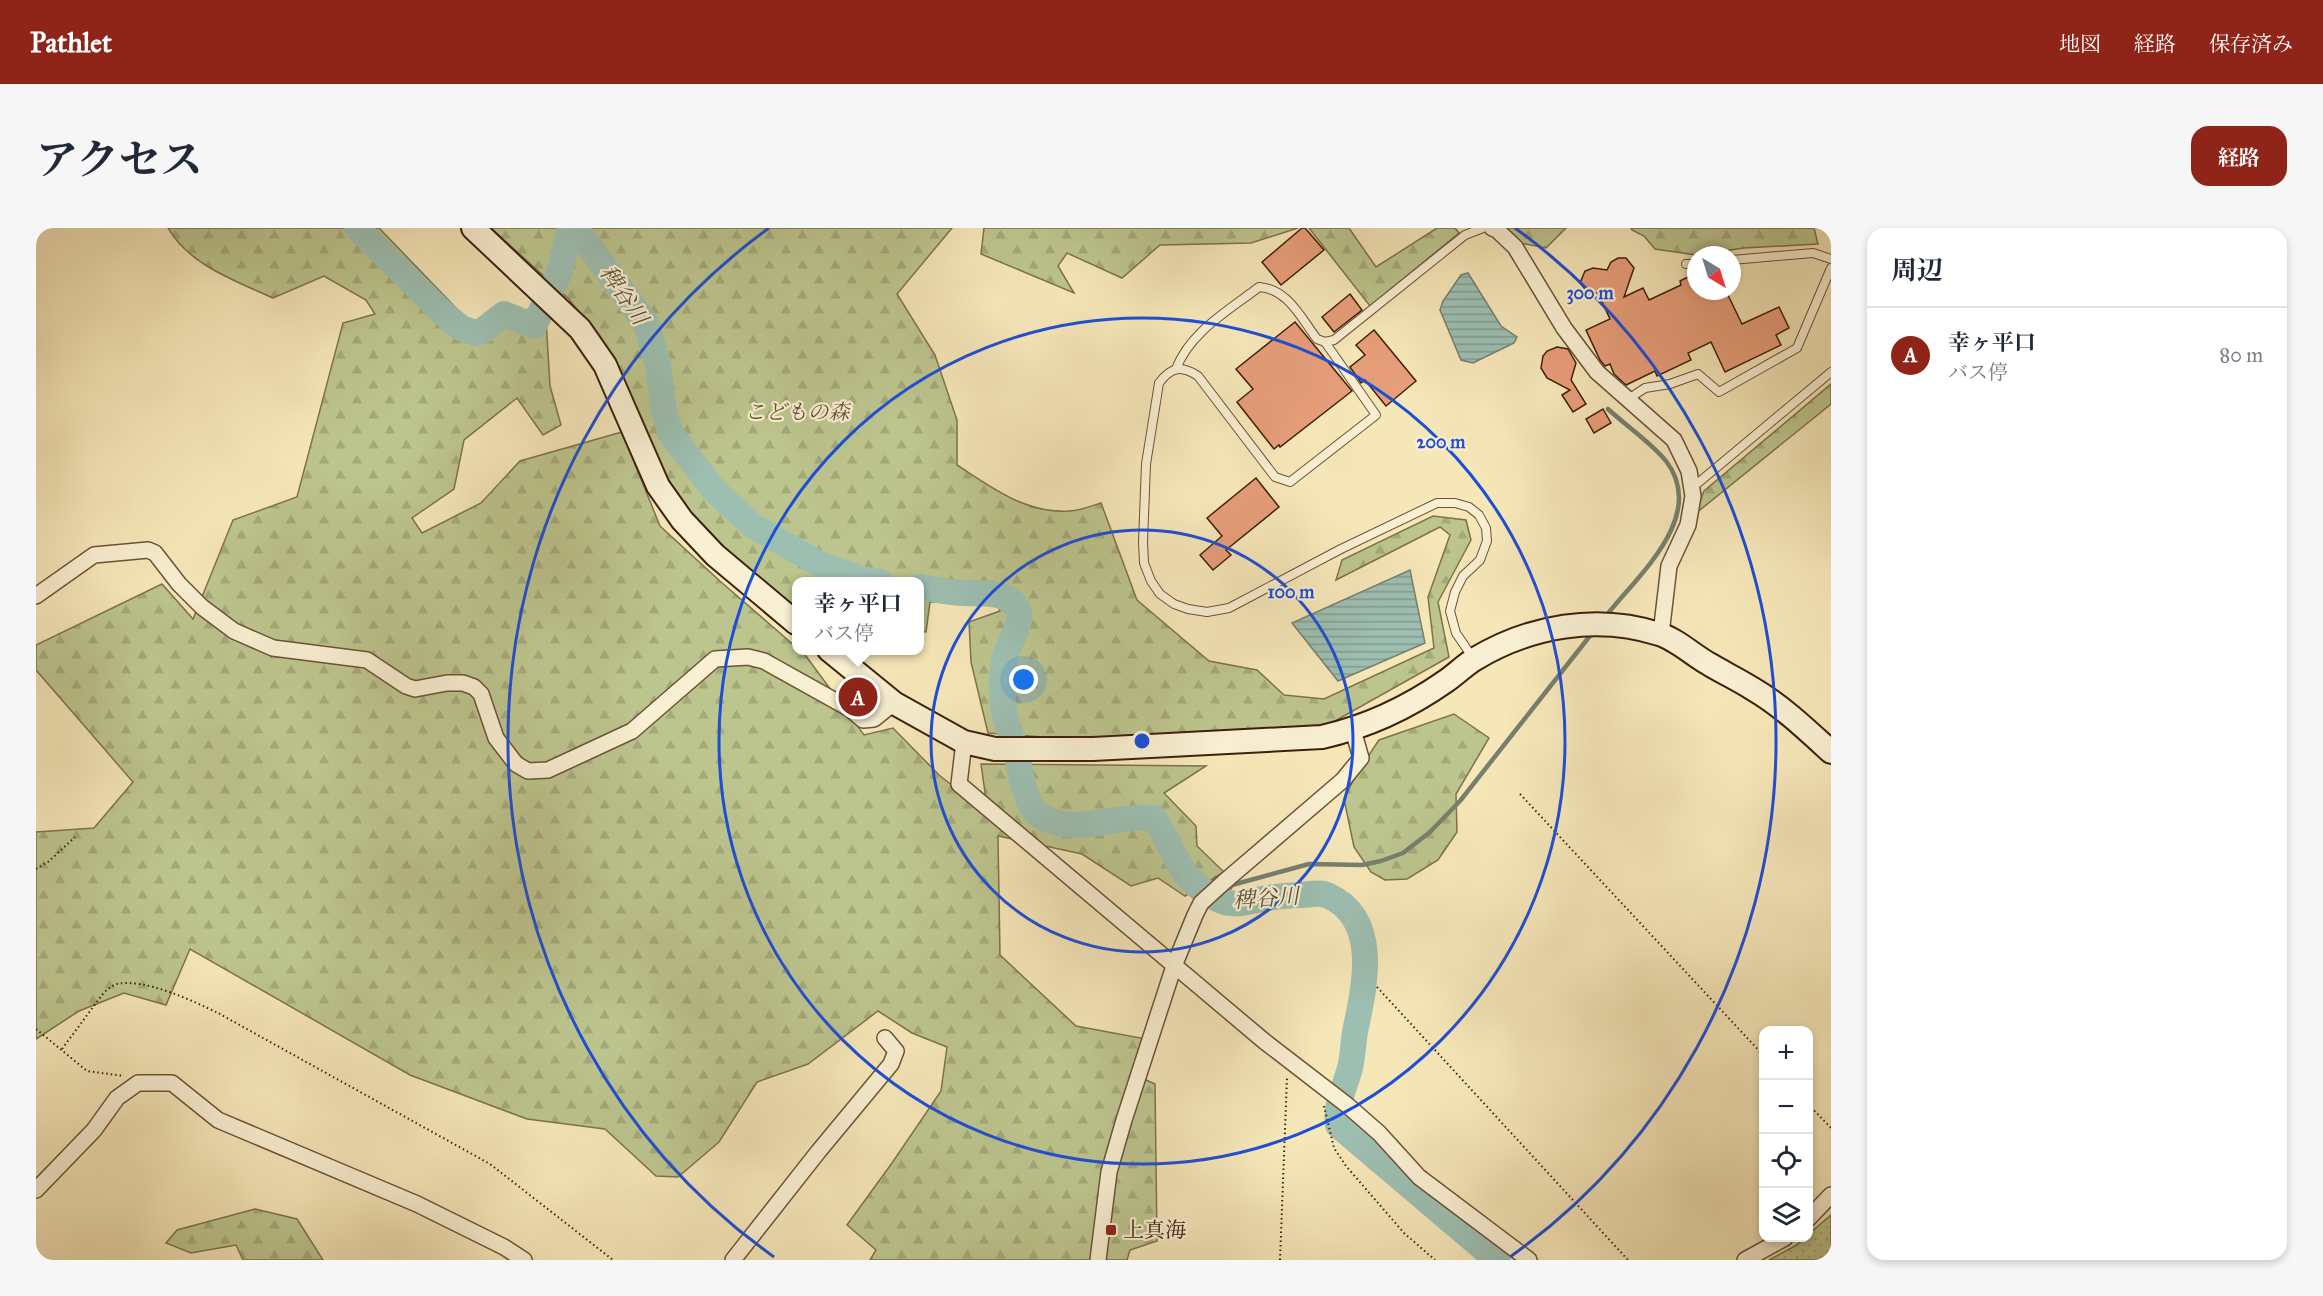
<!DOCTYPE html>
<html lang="ja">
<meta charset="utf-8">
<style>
:root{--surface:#fff;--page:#f6f6f7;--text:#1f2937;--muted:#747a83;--line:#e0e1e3;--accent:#8f2418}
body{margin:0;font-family:"IM FELL Great Primer","Noto Serif JP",serif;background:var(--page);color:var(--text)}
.controls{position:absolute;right:18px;bottom:18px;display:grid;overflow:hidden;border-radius:12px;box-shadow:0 3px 9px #0003}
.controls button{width:54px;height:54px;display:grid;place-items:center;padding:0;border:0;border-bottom:2px solid var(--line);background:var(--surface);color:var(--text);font:30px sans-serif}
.compass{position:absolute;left:1651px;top:18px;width:54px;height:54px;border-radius:50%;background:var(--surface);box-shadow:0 3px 9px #0003;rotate:142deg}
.you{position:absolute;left:988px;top:452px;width:21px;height:21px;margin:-15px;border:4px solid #fff;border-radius:50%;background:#1a73e8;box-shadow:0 0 0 9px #1a73e833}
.badge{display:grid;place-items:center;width:39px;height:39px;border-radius:50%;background:var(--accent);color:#fff;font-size:20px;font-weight:700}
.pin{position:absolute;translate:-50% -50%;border:3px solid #fff;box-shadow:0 2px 6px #0006}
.popup{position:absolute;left:756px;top:349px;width:132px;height:78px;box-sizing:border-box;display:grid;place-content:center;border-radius:12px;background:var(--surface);filter:drop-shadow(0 2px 4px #0005);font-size:20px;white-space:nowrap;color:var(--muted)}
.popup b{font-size:22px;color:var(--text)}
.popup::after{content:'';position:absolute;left:50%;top:100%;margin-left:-12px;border:12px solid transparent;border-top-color:var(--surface)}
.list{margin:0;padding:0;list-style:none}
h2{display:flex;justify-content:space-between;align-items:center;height:78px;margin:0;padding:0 24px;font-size:26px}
h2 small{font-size:20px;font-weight:400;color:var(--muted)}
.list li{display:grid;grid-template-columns:39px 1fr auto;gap:18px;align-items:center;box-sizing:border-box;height:96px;padding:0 24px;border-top:2px solid var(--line)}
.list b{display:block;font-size:22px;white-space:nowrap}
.list p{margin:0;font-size:20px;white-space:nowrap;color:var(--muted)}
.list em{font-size:20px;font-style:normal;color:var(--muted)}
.icon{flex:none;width:33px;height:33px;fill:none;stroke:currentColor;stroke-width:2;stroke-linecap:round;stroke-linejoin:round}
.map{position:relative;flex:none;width:1795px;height:1032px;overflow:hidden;border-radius:18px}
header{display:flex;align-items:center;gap:36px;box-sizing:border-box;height:84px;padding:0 30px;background:var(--accent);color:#fff}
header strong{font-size:28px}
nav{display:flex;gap:33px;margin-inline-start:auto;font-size:21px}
.intro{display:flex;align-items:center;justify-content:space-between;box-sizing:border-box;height:144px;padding:0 36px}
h1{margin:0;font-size:42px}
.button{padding:15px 27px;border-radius:18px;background:var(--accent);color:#fff;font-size:21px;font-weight:700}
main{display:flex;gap:36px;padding:0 36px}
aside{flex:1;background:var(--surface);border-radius:18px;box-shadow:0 3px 9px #0003}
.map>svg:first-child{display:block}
</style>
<header>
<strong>Pathlet</strong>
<nav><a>地図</a><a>経路</a><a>保存済み</a></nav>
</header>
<div class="intro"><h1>アクセス</h1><a class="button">経路</a></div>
<main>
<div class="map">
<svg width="1795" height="1032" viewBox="0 0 1795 1032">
<defs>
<pattern id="grass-dots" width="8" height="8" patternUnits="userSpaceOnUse" patternTransform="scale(1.5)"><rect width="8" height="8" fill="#bdc58e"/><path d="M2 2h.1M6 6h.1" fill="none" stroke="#a4a979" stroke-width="1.8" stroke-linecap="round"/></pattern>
<pattern id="forest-firs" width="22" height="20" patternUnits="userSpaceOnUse" patternTransform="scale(1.5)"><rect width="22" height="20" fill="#bdc58e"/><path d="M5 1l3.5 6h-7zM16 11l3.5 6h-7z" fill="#a4a979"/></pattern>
<pattern id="water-rules" width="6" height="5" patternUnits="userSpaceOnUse" patternTransform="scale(1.5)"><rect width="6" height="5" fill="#9dbfb2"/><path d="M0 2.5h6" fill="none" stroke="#819b8f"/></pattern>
</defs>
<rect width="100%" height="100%" fill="#f6e7b9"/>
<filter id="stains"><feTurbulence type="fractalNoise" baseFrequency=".00333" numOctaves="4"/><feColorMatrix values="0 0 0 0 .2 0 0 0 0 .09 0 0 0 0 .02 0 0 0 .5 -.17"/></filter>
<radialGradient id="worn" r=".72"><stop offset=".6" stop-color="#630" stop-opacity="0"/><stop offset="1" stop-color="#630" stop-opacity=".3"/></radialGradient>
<polygon fill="url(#grass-dots)" stroke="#7e724c" stroke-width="1.5" points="1795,987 1795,1032 1733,1032 1759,1018 1769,1010 1772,1010 1773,1006"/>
<g fill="url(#forest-firs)" stroke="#7e724c" stroke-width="1.5">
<path d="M 132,0 L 343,0 L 448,109 L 499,77 L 510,91 L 514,158 L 525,197 L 507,207 L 481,170 L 428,212 L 418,261 L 376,290 L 386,305 L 445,275 L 484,233 L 586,204 L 624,298 L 685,354 L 760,419 L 760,422 L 767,424 L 828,507 L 857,500 L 903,547 L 952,586 L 945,536 L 1170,538 L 1128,565 L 1160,598 L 1161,618 L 1188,644 L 1149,668 L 1122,650 L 1095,658 L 1046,626 L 962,608 L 964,727 L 1040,798 L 1110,811 L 1101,848 L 1119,856 L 1121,1013 L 1094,1022 L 1091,1032 L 834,1032 L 840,1022 L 811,997 L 856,935 L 905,863 L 911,819 L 876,805 L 842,783 L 772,836 L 721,854 L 683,914 L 642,949 L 620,948 L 569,901 L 491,891 L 374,847 L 154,721 L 130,777 L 88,765 L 43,783 L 0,811 L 0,604 L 58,600 L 97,554 L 0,442 L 0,417 L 126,356 L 157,391 L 197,292 L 261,269 L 307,95 L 339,86 L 330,72 L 288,48 L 237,70 C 200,53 153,37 132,0 Z"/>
<path d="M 455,0 L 916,0 L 861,66 L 899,127 L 921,192 L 921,237 C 955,259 990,286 1033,283 C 1043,283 1055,278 1065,275 L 1101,372 L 1173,433 L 1221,442 L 1248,467 L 1288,471 L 1398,420 L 1392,369 L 1414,307 L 1404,299 L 1300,352 L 1306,332 L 1397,288 L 1430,292 L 1435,312 L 1402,374 L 1413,429 L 1290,498 L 1088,515 L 952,505 L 935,434 L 933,394 L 964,383 L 958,371 L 894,374 L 890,404 L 884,403 L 884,354 L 760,354 L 760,386 L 684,318 L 642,273 L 618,229 L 571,122 L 533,71 Z"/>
<polygon points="948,0 1262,0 1215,15 1124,17 1086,50 1031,25 1022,38 1038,65 945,26"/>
<polygon points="1273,0 1313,0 1340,39 1401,0 1419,0 1423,5 1334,78"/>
<polygon points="1468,0 1530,0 1510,20 1484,15"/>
<polygon points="1595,0 1778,0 1782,16 1708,20 1660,27 1619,21 1608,8 1596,2"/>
<polygon points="1795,156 1795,176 1659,286 1668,263"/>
<polygon points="1418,486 1453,510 1420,566 1421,604 1402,632 1371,651 1349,652 1335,644 1318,619 1308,571 1321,545 1343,512"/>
<polygon points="219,981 261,991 287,1032 207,1032 200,1017 155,1025 130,1015 141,1002"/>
</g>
<g fill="url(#water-rules)" stroke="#777f6f" stroke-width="1.5">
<polygon points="1432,45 1465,98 1481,109 1478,115 1437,135 1425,132 1404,82 1407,73 1425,47"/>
<polygon points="1374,342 1389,415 1302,453 1256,395"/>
</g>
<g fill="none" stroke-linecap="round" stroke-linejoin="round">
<g stroke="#777f6f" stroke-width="4.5">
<path d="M 1570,388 C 1602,347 1672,288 1630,233 C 1617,216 1588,196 1572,181"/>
<polyline points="1185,673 1196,657 1273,636 1326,637 1345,633 1367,625 1394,604 1424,573 1557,404"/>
</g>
<g stroke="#9dbfb2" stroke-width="26">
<polyline points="321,0 406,84 425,100 440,105 446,103 468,86 498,98 524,43 533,5 544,6 610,95 622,136 628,184 635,206 677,261 717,298 784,336 825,351 844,354"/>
<path d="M 884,359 C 898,361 914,365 929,365 C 947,366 966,362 980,378 C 991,391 970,419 968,433 C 965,451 965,470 969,488 C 971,498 976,508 979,518 C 984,538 987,579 1006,589 C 1039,608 1082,586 1118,590 C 1132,609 1137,631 1152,649 C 1162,660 1179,673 1194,675 C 1202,677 1213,673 1221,672 C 1236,669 1251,667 1266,667 C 1276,666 1285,664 1293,668 C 1345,692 1328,760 1319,804 C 1317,815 1317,828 1314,840 C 1309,859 1299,877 1302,897 L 1461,1032"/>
</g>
</g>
<g fill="#e79e7a" stroke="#3e200a" stroke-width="1.5">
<polygon points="1266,0 1269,0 1288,22 1245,57 1226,34"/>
<polygon points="1582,30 1590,30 1598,40 1588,69 1607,60 1613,72 1645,57 1644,53 1660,45 1660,63 1690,63 1706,96 1743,79 1753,100 1740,107 1745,117 1689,144 1675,114 1652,125 1655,132 1621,148 1619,143 1590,157 1578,146 1574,136 1569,138 1564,132 1550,102 1574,91 1562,65 1552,65 1544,55 1549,43 1557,40 1571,42 1575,34"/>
<polygon points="1314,66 1326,82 1298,104 1286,89"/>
<polygon points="1259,94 1316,163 1244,219 1243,217 1238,221 1201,174 1217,161 1200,141"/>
<polygon points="1338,102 1380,153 1350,178 1329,152 1325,155 1314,139 1329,127 1320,117"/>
<polygon points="1521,119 1532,121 1540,135 1535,152 1550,176 1537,184 1526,167 1534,162 1511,150 1505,140 1507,128 1511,123"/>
<polygon points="1567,181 1575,195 1558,205 1550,191"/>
<polygon points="1220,250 1243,279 1190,322 1195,327 1177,342 1164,327 1186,308 1171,290"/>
</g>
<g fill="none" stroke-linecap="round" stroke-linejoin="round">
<g stroke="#6c5236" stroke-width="10">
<g id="service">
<polyline points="1696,32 1777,25 1795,31"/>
<polyline points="1650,36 1660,36"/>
<path d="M 1289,114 L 1340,187 L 1254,254 L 1239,249 L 1162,148 C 1145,137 1135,139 1123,155 L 1110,236 L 1107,314 L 1108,335 L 1115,353 L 1124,366 L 1138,376 L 1152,381 L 1171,384 L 1193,380 L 1305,321 L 1401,275 L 1419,275 L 1433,279 L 1443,287 L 1450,300 L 1451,313 L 1444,332 L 1427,348 L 1419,364 L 1414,383 L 1420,405 L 1437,430"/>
<path d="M 1140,141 C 1154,104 1192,83 1223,59 C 1252,61 1265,90 1281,111 L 1289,114 L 1298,112 L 1429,7 L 1447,0"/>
<polyline points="1591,172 1609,160 1634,156 1662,146 1683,164 1761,120 1795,40"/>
<polyline points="1656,260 1795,144"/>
</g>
</g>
<g stroke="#6c5236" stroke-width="18">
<g id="minor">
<polyline points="1456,0 1461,2 1479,19 1528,100 1561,144 1638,212 1653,243 1657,268 1652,297 1633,338 1625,406"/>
<polyline points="0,368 58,327 112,322 119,325 143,356 166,379 198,403 237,420 331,432 370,458 379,461 411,455 427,455 438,459 445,466 460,510 480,536 492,543 512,542 596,503 679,431 712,429 728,433 814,481 827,492 838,491 858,475"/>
<polyline points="928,514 923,556 1228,813 1311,877 1343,905 1383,949 1493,1032"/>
<polyline points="0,962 58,902 81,870 102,855 136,855 182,892 381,976 468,1019 488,1032"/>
<polyline points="1772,991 1795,967"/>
<polyline points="697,1032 782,924 855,836 860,823 849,810"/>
<polyline points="1062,1032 1073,944 1088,892 1138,738 1159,687 1165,675 1188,654 1307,552 1325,530 1317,502"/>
<polyline points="1709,1032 1749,1010"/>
</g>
</g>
<g stroke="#3e200a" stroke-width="26">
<g id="secondary">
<polyline points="437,0 544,101 569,137 622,258 646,292 679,327 760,395"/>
<path d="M 793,422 L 858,475 L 928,514 L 959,521 L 1057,521 L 1286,509 C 1330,499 1373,479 1410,453 C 1420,446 1429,437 1439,431 C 1494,398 1561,386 1623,406 C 1640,411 1657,427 1673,436 C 1688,445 1703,452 1717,461 C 1746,478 1771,502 1795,524"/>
</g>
</g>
<g stroke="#3e200a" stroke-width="2" stroke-dasharray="1.5 3" stroke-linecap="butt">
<polyline points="1484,566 1728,828"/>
<polyline points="0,641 12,634 39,609"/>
<polyline points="1341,759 1592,1032"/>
<polyline points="0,801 51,843 88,848"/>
<path d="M 26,821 L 66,767 C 70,762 75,758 81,756 C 109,750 157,773 182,785 L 454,936 L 577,1032"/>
<polyline points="1772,876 1795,900"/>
<polyline points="1288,878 1298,920 1310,938 1368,1005 1399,1032"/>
<polyline points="1244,1032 1251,849"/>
</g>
<use href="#service" stroke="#f9efd2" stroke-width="8"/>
<use href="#minor" stroke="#f9efd2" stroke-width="15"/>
<use href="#secondary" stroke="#f9efd2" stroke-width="22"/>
</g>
<g fill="none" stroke="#1d4ed8" stroke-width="3">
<circle cx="1106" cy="513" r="211"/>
<circle cx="1106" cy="513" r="423"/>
<path d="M738 1029A634 634 0 0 1 733 0M1479 0A634 634 0 0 1 1474 1029"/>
</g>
<rect fill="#8f2418" stroke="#f9efd2" stroke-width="2" x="1069" y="996" width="12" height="12" rx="3"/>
<g text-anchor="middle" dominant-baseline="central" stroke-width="4.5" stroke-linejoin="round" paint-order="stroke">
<g font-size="21" font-style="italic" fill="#645232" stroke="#f9efd2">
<text x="761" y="184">こどもの森</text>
</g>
<g font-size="21" fill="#3e200a" stroke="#f9efd2" text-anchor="start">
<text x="1087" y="1002">上真海</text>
</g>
<g font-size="22" font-style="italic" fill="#5a503c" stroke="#f9efd2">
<text transform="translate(588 67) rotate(56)">稗谷川</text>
<text transform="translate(1230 670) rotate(-4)">稗谷川</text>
</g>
</g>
<circle cx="1106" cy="513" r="9" fill="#1d4ed8" stroke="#f9efd2" stroke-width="3"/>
<g font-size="18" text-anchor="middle" font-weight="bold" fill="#1d4ed8" stroke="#f9efd2" stroke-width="4.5" stroke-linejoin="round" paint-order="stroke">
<text x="1554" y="71">300 m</text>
<text x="1405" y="220">200 m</text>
<text x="1255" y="370">100 m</text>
</g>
<rect width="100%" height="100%" filter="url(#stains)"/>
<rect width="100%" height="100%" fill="url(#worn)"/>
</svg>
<div class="controls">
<button>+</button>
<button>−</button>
<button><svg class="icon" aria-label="locate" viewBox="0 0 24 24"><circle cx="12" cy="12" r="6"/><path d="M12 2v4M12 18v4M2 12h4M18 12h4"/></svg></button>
<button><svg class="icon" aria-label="layers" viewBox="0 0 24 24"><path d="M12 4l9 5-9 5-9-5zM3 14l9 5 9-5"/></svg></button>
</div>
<svg class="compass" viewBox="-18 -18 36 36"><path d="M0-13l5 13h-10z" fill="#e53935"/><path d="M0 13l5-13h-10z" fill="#747a83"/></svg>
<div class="you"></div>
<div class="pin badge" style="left:822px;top:469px">A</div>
<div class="popup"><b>幸ヶ平口</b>バス停</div>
</div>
<aside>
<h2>周辺<small></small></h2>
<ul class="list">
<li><span class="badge">A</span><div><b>幸ヶ平口</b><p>バス停</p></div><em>80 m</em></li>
</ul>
</aside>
</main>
